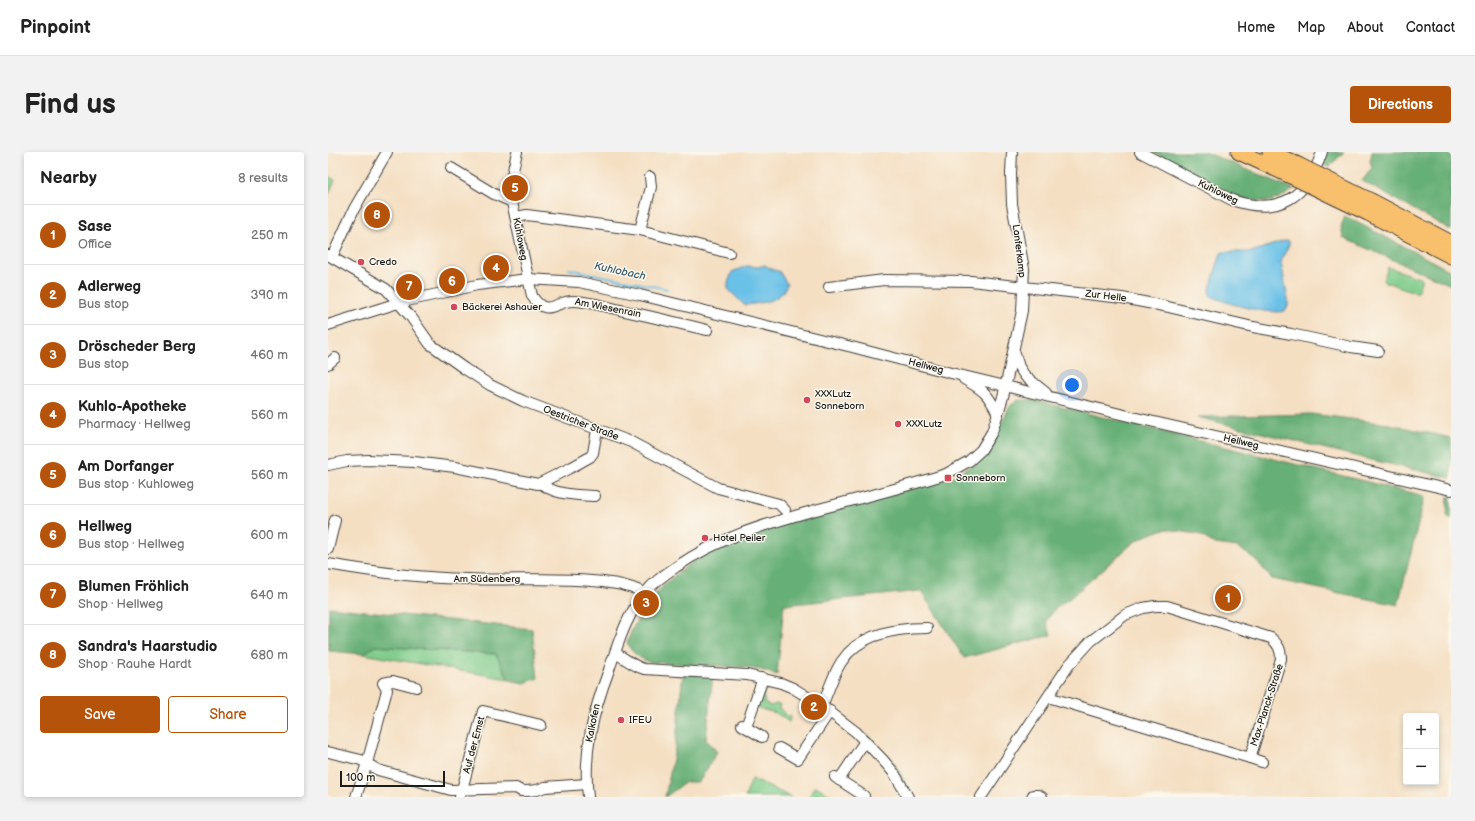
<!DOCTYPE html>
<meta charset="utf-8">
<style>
:root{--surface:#fff;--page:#f2f2f2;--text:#222;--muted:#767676;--line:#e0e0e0;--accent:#b45309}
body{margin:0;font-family:"Balsamiq Sans",sans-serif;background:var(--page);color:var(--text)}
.controls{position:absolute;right:12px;bottom:12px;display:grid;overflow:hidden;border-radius:4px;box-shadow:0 2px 6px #0003}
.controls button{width:36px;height:36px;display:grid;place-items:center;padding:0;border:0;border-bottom:1px solid var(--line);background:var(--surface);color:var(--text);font:20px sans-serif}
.scale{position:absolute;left:12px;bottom:10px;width:105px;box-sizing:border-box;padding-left:4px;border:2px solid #1c1c1c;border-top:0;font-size:11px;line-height:14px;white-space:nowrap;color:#1c1c1c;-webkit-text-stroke:3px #fbf7ec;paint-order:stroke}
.you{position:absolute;left:744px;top:233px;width:14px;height:14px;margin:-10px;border:3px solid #fff;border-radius:50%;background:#1a73e8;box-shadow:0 0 0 6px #1a73e833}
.badge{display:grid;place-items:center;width:26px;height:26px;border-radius:50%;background:var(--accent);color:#fff;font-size:13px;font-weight:700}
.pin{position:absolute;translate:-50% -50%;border:2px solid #fff;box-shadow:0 1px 4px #0006}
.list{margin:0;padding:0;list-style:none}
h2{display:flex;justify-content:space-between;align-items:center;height:52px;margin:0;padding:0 16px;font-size:17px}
h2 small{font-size:13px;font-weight:400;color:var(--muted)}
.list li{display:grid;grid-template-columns:26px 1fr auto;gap:12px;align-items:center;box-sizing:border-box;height:60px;padding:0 16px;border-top:1px solid var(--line)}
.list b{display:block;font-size:15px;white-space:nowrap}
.list p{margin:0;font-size:13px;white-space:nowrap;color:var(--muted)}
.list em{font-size:13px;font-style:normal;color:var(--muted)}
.actions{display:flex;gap:8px;padding:12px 16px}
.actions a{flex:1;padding:9px 0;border:1px solid var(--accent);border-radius:4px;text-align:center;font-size:14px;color:var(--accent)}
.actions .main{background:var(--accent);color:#fff}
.map{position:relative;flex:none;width:1123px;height:645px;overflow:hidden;border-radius:4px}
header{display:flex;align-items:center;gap:24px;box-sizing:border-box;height:56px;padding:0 20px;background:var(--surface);border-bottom:1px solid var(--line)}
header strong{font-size:19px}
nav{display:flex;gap:22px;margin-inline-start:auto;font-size:14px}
.intro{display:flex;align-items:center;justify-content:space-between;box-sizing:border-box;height:96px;padding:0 24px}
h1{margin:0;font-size:28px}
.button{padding:10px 18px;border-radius:4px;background:var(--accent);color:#fff;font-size:14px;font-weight:700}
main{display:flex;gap:24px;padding:0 24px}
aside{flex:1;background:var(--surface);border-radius:4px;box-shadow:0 2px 6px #0003}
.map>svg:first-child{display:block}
</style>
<header>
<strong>Pinpoint</strong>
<nav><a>Home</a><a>Map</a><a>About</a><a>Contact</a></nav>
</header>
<div class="intro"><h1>Find us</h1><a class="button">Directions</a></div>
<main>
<aside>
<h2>Nearby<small>8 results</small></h2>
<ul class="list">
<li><span class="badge">1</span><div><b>Sase</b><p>Office</p></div><em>250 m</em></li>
<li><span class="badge">2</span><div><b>Adlerweg</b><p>Bus stop</p></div><em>390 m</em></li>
<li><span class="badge">3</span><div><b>Dröscheder Berg</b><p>Bus stop</p></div><em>460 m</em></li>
<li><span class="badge">4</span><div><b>Kuhlo-Apotheke</b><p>Pharmacy · Hellweg</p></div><em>560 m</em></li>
<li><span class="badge">5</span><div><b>Am Dorfanger</b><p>Bus stop · Kuhloweg</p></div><em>560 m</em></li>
<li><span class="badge">6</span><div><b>Hellweg</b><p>Bus stop · Hellweg</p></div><em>600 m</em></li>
<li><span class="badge">7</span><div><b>Blumen Fröhlich</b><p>Shop · Hellweg</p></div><em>640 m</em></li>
<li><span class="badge">8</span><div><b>Sandra's Haarstudio</b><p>Shop · Rauhe Hardt</p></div><em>680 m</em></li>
</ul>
<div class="actions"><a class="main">Save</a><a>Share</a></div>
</aside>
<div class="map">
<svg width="1123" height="645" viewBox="0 0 1123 645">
<rect width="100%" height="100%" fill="#fbf7ec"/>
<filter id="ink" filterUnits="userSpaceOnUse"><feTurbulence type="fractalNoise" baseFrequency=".025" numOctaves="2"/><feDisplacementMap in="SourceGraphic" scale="8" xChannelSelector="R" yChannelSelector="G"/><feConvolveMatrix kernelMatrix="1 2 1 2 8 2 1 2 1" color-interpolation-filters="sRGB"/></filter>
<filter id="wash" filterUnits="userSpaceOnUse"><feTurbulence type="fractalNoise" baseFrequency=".012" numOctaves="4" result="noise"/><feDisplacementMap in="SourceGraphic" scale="16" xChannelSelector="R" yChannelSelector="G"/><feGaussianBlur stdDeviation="0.9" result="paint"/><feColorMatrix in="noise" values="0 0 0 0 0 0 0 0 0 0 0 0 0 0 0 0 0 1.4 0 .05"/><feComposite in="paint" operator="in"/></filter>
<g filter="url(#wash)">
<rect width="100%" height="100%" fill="#f4dfc3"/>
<g fill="#7ecb8a" stroke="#4d7453">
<polygon points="0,24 7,28 0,44"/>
<polygon points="1060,115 1094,127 1089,141 1055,129"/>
<polygon points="47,494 168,502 180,527 35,502"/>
<polygon points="436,534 443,535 441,538 437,538 435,546 437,547 436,551 443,554 448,552 452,553 451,556 455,559 455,561 459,564 463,563 461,570 448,561 428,556"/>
<polygon points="540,583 567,612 580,635 538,586"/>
<polygon points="424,627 463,645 417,645"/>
<polygon points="488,634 502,643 500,645 481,645"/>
</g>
<g fill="#66af76" stroke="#416649">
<polygon points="824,0 877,0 966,37 957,43 944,49 928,49 911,46"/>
<polygon points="1000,0 1016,0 1001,15 994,12"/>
<polygon points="1044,0 1123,0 1123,78 1034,29 1044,16 1042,9"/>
<polygon points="1017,64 1123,119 1123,133 1015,86 1013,75"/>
<path d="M 690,248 L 705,248 L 1097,344 L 1070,453 L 944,427 L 927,407 L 909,395 L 887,392 L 870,382 L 837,377 L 819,383 L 805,391 L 741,447 C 731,452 725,460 718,469 L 723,483 L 636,506 L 593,439 L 456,453 L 449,523 L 433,518 L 415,515 L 320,510 C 310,505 303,501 299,490 C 317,440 362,405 411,386 C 440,374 471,367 501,359 C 542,348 583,336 624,325 L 649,310 L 662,294 L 682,254 Z"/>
<polygon points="984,262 1061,272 1123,286 1123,326 1039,307 869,265"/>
<polygon points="1120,344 1123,345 1123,367 1119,364"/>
<polygon points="1,455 204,477 210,526 196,531 181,528 168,502 47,494 35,502 1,499"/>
<polygon points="355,521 385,523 378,587 389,600 371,630 358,630 337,645 347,597"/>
</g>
<g fill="#6ac1e7" stroke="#436e82">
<path d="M 959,88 L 961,89 L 961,92 L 953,110 L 960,148 L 960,153 L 957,159 C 940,163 899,152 883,144 L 881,140 L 893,101 L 895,100 L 923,100 Z"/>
<path d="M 437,113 L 445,118 L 451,119 L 459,132 C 458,135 456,139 454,141 C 447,150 427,152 416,153 L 400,137 L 400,131 L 404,120 L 418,114 L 430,115 Z"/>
</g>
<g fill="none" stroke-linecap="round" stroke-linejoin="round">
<polyline stroke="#6ac1e7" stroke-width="2" points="241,117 339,137"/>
</g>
</g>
<g filter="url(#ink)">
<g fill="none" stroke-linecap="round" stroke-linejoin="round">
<g stroke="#3c3935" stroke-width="12">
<g id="minor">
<path d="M 189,0 L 184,23 L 184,50 L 204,144 C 220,168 228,147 247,149 C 262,150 277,154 292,158 C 321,164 350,171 379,178"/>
<path d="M 812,0 L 904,48 C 951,64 979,46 994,0"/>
<polyline points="123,16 166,42 184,50"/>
<polyline points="188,65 199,63 312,78 401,101"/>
<polyline points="312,78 323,35 322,25"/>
<polyline points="0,103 58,137 83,165 102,192 137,217 162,233 195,249 303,290 390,336 451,352 457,358"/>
<polyline points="4,105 26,57 59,0"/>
<polyline points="501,135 556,128 643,129 794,146 836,154 925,175 963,182 1023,195 1050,199"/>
<polyline points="0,173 70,151 149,133 200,127 251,130 312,143 524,195 623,221 813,267 1123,338"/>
<polyline points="686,199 691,215 697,224 718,241"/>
<polyline points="0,212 7,206"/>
<path d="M 636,227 C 656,238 660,242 670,262"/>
<polyline points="0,313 19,309 41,308 86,310 127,315 210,332 244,315 262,305 265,301 269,278"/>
<path d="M 213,331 C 225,343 250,343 267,344"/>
<polyline points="0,397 7,368"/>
<path d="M 0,412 C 46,420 92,426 139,427 C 181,429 222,425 264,429 C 284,431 298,432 317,441"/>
<path d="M 287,501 C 297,506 305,514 316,517 L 419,523 L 453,531 L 465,536 L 494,554 L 528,580 L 555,608 L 566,621 L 580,645"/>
<path d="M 494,554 C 500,540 506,520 514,509 C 532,481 569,476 599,476"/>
<polyline points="414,573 434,585"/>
<polyline points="418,575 435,526"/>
<polyline points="451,596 470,607 502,559"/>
<polyline points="0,600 33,608 50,618 123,638 188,636 193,639 199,639 209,638 217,635 259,632"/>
<polyline points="922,606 934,610"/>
<polyline points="507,625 536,644"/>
<polyline points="511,628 537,589"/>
<polyline points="28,645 39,611 59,538 55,531 65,529 88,535"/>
<polyline points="132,645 155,559 213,573"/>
<path d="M 260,645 C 255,600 265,560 281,518 C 290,492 299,461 318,440 C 326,430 337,422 348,415 C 390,386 435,373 484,359 C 529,347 574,336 618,322 L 641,309 L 653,298 L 664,280 L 675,245 L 694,159 L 696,117 L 684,52 L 683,22 L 684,0"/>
<path d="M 653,645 L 741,513 L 763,489 L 797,463 L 815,456 L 827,454 L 839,454 L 943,486 C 950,492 953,497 953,507 L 922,606 L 720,545"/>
<polyline points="704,645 705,643 710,643 714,645"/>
</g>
</g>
<g stroke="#3c3935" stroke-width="17">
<g id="highway">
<polyline points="911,0 963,24"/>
<polyline points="942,0 970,13"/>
<polyline points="1045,50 1123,91"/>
<polyline points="1040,61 1123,104"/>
</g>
</g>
<use href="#minor" stroke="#fff" stroke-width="10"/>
<use href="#highway" stroke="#f8bf6c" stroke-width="15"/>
<g stroke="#3c3935" stroke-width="17" stroke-linecap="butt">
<g id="highway-bridge">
<polyline points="970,13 1045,50"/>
<polyline points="963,24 1040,61"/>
</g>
</g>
<use href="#highway-bridge" stroke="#f8bf6c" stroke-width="15"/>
</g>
</g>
<g fill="#d1495b" stroke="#fbf7ec" stroke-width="1.5">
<circle cx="33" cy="110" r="4"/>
<circle cx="126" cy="155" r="4"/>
<circle cx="479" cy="248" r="4"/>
<circle cx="570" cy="272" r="4"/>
<rect x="616" y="322" width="8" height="8" rx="2"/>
<circle cx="377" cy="386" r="4"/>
<circle cx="293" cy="568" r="4"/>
</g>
<g text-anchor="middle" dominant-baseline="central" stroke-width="3" stroke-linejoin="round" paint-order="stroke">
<g font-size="10" fill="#1c1c1c" stroke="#fbf7ec">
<text transform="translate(890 40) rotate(26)">Kuhloweg</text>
<text transform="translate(192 87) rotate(79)">Kuhloweg</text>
<text transform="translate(691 99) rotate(83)">Lanferkamp</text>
<text transform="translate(778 144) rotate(7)">Zur Helle</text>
<text transform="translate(280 156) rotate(11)">Am Wiesenrain</text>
<text transform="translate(598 214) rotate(15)">Hellweg</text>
<text transform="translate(253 271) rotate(21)">Oestricher Straße</text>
<text transform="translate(913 290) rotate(13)">Hellweg</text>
<text x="159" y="427">Am Südenberg</text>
<text transform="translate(939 553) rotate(-72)">Max-Planck-Straße</text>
<text transform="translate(265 571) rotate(-78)">Kalkofen</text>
<text transform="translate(146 593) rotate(-75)">Auf der Emst</text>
</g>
<g font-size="10" fill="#1c1c1c" stroke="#fbf7ec" text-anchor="start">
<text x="41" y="110">Credo</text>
<text x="134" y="155">Bäckerei Ashauer</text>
<text x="487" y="242">XXXLutz<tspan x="487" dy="12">Sonneborn</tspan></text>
<text x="578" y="272">XXXLutz</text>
<text x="628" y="326">Sonneborn</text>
<text x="385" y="386">Hotel Peiler</text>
<text x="301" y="568">IFEU</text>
</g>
<g font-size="11" font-style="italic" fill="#3b5e6d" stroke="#fbf7ec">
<text transform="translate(292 119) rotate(12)">Kuhlobach</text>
</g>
</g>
</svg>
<div class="controls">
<button>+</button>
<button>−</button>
</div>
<div class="scale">100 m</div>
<div class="you"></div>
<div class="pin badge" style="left:900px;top:446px">1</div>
<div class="pin badge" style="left:486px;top:555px">2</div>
<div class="pin badge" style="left:318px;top:451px">3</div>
<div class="pin badge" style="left:168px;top:116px">4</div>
<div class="pin badge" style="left:187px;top:36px">5</div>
<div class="pin badge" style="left:124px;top:129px">6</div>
<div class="pin badge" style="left:81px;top:135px">7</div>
<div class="pin badge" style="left:49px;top:63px">8</div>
</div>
</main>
